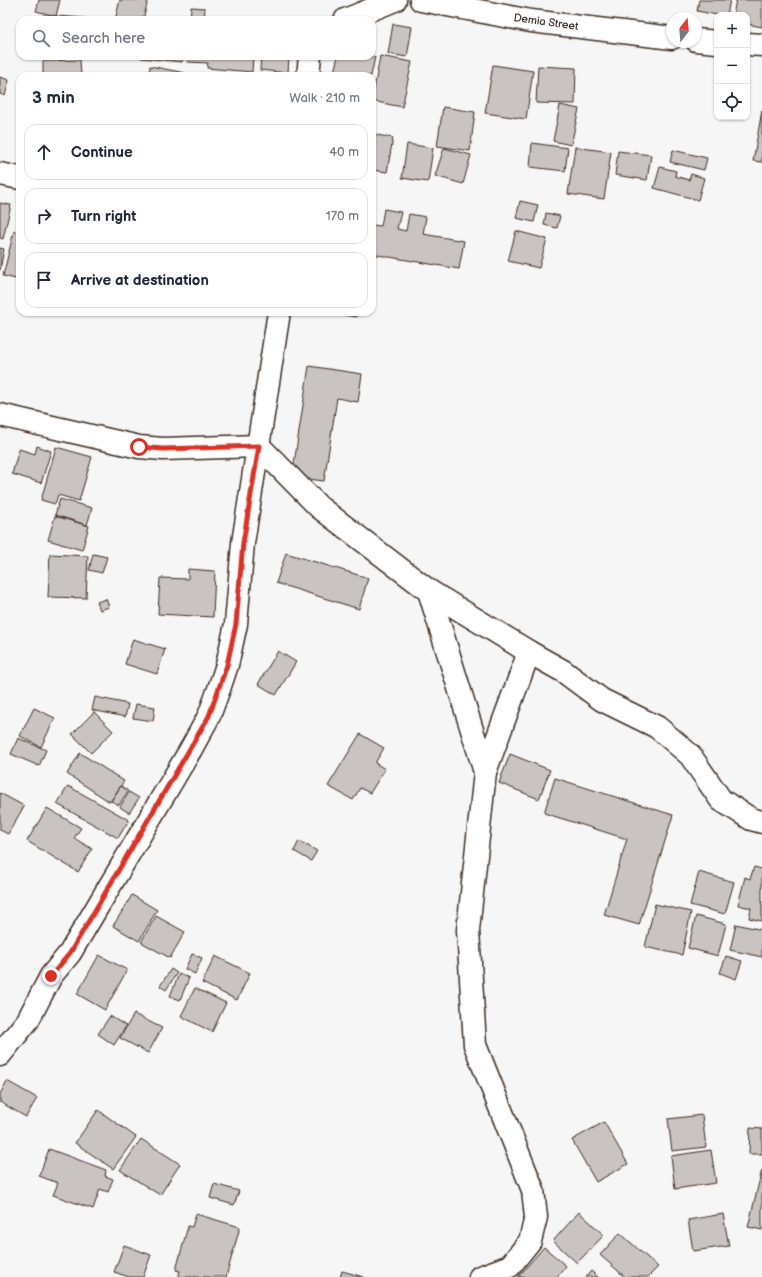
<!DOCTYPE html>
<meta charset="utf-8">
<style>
:root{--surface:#fff;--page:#f2f2f3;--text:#1f2937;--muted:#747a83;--line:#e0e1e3}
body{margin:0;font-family:"Balsamiq Sans",sans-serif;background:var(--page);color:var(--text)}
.controls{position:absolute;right:12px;top:12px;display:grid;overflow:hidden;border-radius:8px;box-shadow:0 1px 3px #0004}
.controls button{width:36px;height:36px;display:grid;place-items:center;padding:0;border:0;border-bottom:1px solid var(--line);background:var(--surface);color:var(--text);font:20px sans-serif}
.compass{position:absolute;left:666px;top:12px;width:36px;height:36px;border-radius:50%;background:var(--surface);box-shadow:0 1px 3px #0004;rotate:16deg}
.stop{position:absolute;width:12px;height:12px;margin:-9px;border:3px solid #d93025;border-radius:50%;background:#fff}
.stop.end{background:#d93025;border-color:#fff;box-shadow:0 1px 4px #0008}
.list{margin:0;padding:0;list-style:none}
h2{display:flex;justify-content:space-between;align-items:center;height:52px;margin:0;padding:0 16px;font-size:17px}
h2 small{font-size:13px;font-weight:400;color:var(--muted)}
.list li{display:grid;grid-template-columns:26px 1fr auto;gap:12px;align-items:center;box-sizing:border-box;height:56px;margin:0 8px 8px;padding:0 8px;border:1px solid var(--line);border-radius:12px}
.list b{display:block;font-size:15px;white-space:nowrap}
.list em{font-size:13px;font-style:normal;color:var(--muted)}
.icon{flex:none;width:22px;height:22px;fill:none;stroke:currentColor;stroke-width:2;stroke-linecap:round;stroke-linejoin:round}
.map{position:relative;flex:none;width:762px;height:1277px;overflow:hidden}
.search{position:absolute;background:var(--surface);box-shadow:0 1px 3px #0004;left:16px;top:16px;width:360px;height:44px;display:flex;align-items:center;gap:10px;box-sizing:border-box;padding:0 14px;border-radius:12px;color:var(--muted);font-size:15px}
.panel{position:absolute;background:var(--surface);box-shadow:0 1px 3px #0004;left:16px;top:72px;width:360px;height:244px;border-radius:12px}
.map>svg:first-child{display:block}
</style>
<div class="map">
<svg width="762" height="1277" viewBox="0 0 762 1277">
<rect width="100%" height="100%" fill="#f7f6f6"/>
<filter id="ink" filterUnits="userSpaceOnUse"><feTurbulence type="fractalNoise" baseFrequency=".025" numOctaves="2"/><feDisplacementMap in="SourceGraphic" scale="8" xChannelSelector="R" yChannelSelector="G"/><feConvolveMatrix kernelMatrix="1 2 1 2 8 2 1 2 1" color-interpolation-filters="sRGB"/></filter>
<g filter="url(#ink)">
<g fill="#c9c3c1" stroke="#3b2a1e">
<polygon points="39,0 60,0 56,16 36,11"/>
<polygon points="120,0 148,0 143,20 115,20"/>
<polygon points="699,0 730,0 727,15 717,15 697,11"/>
<polygon points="736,0 762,0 762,27 747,24 747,15 733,15"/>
<polygon points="191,7 205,8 204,20 190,20"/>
<polygon points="43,15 85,18 85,20 43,20"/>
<polygon points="393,24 412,27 407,57 388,54"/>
<polygon points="142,56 183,56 182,62 141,58"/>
<polygon points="188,56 253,56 252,72 207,68 208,63 187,62"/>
<polygon points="261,56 289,56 288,73 260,70"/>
<polygon points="338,56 375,57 371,76 333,76"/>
<polygon points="380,56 412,62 402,107 372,101"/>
<polygon points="80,60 81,76 43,76 43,61"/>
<polygon points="493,65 533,71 526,119 485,113"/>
<polygon points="150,66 185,73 185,76 149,76"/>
<polygon points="538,66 576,68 575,104 536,103"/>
<polygon points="0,77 9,80 5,96 0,94"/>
<polygon points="560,105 579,109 571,145 553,141"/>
<polygon points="443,107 475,112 470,151 437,146"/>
<polygon points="762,110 762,162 753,161"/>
<polygon points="372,134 393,138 387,172 372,170"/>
<polygon points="532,143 568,148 565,171 530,167"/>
<polygon points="407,144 433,148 428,182 402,178"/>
<polygon points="575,147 611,152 604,199 568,194"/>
<polygon points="444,148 471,155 463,184 435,176"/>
<polygon points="673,150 707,158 704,170 670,162"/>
<polygon points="618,151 651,155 647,180 615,175"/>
<polygon points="660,167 676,171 675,176 689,180 691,174 704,178 698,200 654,188"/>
<polygon points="520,201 538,205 534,222 516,218"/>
<polygon points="0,203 11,205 3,239 0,238"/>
<polygon points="384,209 401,212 397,229 406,231 409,214 426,217 423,234 464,241 459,269 372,254 372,225 381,226"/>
<polygon points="546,213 560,216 557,228 544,225"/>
<polygon points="14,231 20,232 20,280 3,276"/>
<polygon points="516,231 547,239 539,268 508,261"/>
<polygon points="0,248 4,249 0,270"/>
<polygon points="326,312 357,312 356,317"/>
<polygon points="309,366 362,374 358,402 337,398 324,481 292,477"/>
<polygon points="37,446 51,451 41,483 12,474 19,449 35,454"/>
<polygon points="56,447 92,457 79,501 58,495 55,504 41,500"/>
<polygon points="60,499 92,508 87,525 55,515"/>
<polygon points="55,516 89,526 82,550 48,540"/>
<polygon points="286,553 368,578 359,609 276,583"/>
<polygon points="50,554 88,556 86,598 48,597"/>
<polygon points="93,554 107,557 102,573 89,570"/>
<polygon points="188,569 215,571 213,617 158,614 160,578 188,579"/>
<polygon points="106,599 109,607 100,610 97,602"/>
<polygon points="133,639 165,649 157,674 125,664"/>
<polygon points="278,651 296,662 276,695 258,684"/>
<polygon points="95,697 128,704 125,717 92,710"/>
<polygon points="136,704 155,707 153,721 133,718"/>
<polygon points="34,708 55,718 41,747 20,736"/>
<polygon points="94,712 113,731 91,753 72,734"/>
<polygon points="360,734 384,748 375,763 385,769 370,793 360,788 353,800 328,786"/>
<polygon points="18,738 46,750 39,766 11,754"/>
<polygon points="80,753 124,781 110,802 67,774"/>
<polygon points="510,754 550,770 539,799 499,783"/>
<polygon points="555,778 673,815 639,925 604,915 627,839 544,813"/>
<polygon points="68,786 129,820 118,838 57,804"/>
<polygon points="121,786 128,791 119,805 111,801"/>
<polygon points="129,792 139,798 129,813 120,807"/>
<polygon points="0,793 24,806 8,834 0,830"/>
<polygon points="47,808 81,828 74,838 92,849 78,872 27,841"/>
<polygon points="299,841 317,851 311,861 294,851"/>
<polygon points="754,867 762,869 762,921 749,918 751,908 738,905 745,877 750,879"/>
<polygon points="699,872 734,882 725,914 690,905"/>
<polygon points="132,895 157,910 139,941 113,926"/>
<polygon points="655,904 691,912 682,955 645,947"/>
<polygon points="156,916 185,932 170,958 141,942"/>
<polygon points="696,916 726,924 718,956 688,948"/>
<polygon points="736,924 762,930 762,957 730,950"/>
<polygon points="192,954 202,958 195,974 185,969"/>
<polygon points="99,955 127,970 105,1010 77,994"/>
<polygon points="215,956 250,973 237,1000 202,983"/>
<polygon points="726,956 742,961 736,979 720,973"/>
<polygon points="171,969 177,973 166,990 160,986"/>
<polygon points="179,974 189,978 180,1000 170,996"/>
<polygon points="195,988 226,1003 212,1032 181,1016"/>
<polygon points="134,1014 162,1028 148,1053 120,1038"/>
<polygon points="110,1016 126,1026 114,1045 98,1034"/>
<polygon points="7,1081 37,1098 26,1117 0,1102 0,1094"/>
<polygon points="98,1110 136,1137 113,1169 75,1143"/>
<polygon points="702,1115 706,1147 672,1151 668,1119"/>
<polygon points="604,1122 628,1164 596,1182 572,1140"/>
<polygon points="750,1128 762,1129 762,1154 749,1154"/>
<polygon points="141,1139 180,1164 160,1195 120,1170"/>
<polygon points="49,1149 106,1170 105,1176 113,1179 108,1192 100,1189 93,1209 53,1195 58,1183 39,1176"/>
<polygon points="711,1150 716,1183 675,1189 671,1156"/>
<polygon points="762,1170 762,1230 748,1227"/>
<polygon points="214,1184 239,1191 234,1205 210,1198"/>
<polygon points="579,1212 604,1235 577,1263 553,1241"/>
<polygon points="196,1214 240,1227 226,1277 178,1277 180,1271 176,1270 188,1226 192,1227"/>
<polygon points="723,1214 729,1246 693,1251 688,1220"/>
<polygon points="620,1233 658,1267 648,1277 625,1277 600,1255"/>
<polygon points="124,1245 151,1255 143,1277 129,1277 114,1272"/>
<polygon points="544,1247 566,1266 557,1277 518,1277"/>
<polygon points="342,1271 364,1277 340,1277"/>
<polygon points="591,1271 598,1277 586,1277"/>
</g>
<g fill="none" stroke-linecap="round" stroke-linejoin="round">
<g stroke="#3b2a1e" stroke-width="25">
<g id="street">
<polyline points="421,0 531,21 672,38"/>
<polyline points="345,20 395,0"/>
<polyline points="696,40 717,42"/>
<polyline points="747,44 762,45"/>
<polyline points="308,76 310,56"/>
<polyline points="0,174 20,178"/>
<polyline points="0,415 139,447 163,449 259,446 319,507 429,591 529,652 563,671 602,700 657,727 690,755 721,800 751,819 762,822"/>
<polyline points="429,591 485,772"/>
<polyline points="0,1055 28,1020 51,976 70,953 191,749 209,716 219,689 227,665 236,624 243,543 279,312"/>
<polyline points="480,1277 510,1266 530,1241 536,1217 533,1190 475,1045 468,930 485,772 529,652"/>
</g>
</g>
<use href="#street" stroke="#fff" stroke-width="22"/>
</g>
</g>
<g fill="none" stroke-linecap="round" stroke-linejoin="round" filter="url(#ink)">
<polyline stroke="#d93025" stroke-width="5" points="51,976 70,953 209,716 227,665 236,624 243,543 259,446 163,449 139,447"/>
</g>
<g text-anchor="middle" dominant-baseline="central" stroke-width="3" stroke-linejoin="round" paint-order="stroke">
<g font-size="11" fill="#3b2a1e" stroke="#fff">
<text transform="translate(546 22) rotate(8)">Demia Street</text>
</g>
</g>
</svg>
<div class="controls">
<button>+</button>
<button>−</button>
<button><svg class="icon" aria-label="locate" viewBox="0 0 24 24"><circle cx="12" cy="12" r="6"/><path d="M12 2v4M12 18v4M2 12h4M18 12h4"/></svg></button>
</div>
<svg class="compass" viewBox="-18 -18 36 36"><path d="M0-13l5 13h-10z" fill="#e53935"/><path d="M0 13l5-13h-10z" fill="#747a83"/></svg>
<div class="stop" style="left:139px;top:447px"></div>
<div class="stop end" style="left:51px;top:976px"></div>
<div class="search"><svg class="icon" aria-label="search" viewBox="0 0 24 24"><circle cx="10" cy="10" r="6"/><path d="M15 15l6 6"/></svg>Search here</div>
<section class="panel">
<h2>3 min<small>Walk · 210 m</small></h2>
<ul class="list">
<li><svg class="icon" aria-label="ahead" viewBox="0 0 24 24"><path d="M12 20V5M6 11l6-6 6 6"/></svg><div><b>Continue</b></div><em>40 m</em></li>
<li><svg class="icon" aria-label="right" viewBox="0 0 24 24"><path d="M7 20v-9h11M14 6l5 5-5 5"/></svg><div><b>Turn right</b></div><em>170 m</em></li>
<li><svg class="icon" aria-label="arrive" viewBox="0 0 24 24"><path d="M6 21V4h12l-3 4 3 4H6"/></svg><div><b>Arrive at destination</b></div></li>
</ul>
</section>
</div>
